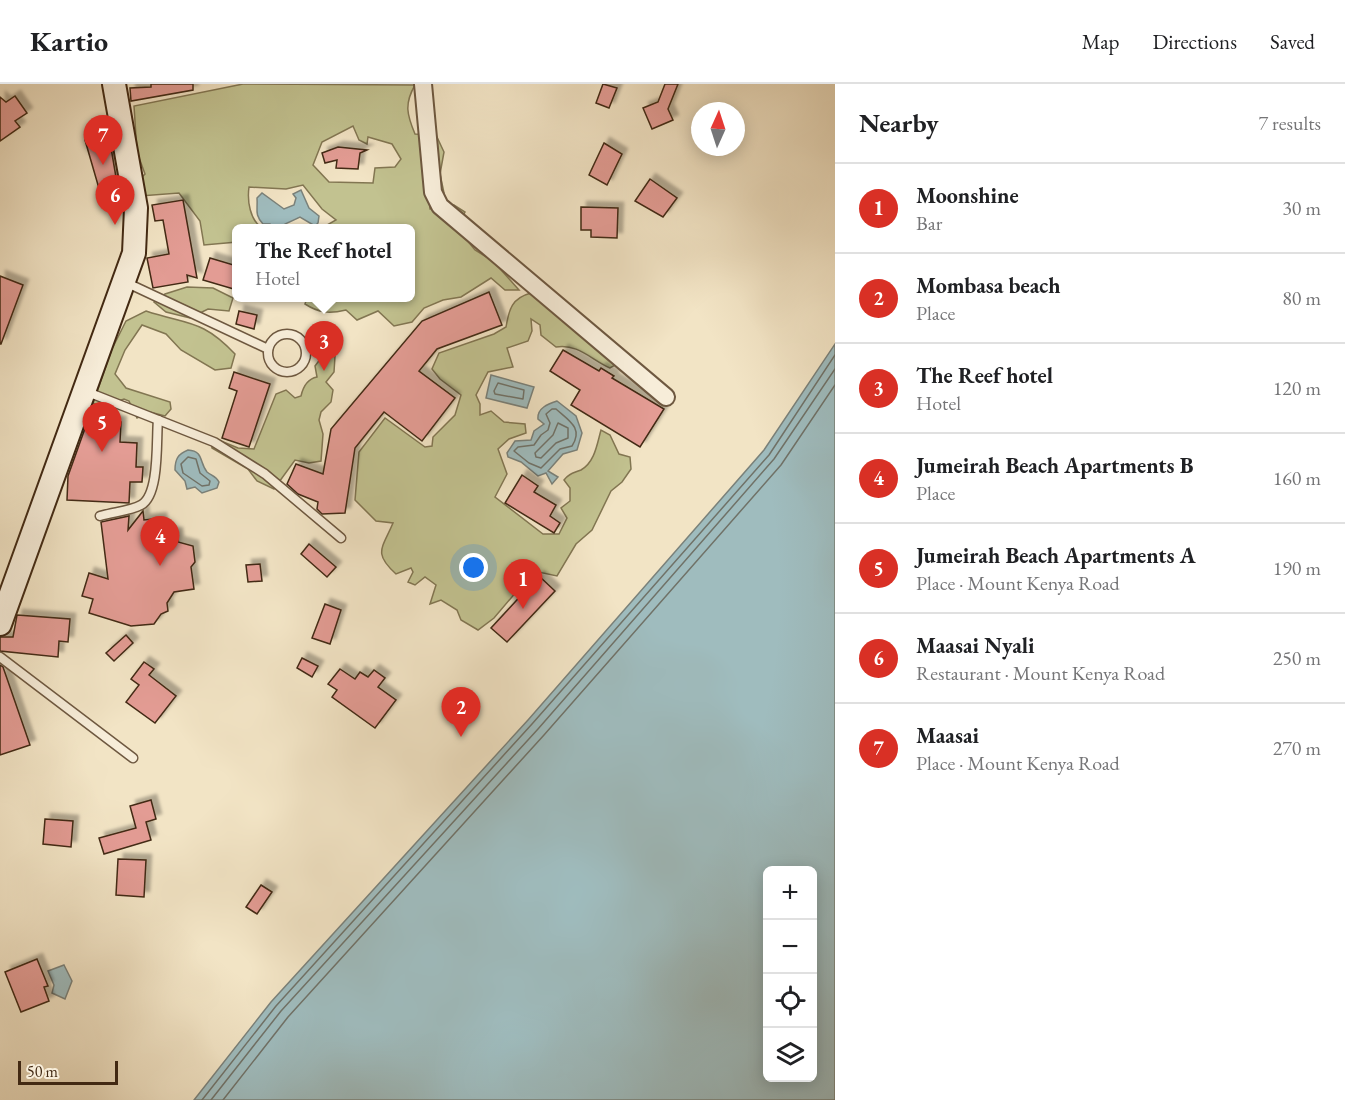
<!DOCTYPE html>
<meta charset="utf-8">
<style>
:root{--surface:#fff;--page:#f2f2f2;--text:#202124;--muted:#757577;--line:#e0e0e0;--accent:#d93025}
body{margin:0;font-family:"EB Garamond",serif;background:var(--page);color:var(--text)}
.controls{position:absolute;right:18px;bottom:18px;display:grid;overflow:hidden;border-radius:9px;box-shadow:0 3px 15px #0003}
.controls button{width:54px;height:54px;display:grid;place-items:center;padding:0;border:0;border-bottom:2px solid var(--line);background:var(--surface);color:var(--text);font:30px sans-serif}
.compass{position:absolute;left:691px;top:18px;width:54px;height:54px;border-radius:50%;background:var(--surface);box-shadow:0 3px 15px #0003;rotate:3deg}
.scale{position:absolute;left:18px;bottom:15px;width:100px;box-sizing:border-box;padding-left:6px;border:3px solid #422913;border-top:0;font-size:16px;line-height:21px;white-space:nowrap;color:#422913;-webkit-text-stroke:4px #f7edd9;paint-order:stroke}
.you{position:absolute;left:474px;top:484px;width:21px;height:21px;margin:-15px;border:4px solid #fff;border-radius:50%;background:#1a73e8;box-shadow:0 0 0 9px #1a73e833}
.badge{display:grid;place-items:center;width:39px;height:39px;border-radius:50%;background:var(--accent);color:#fff;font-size:20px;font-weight:700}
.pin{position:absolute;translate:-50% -50px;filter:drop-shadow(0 2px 3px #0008)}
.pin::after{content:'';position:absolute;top:32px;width:21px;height:18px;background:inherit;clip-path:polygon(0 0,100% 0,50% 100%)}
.popup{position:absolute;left:232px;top:140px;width:183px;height:78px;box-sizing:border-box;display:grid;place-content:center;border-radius:9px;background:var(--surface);filter:drop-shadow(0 2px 4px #0005);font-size:20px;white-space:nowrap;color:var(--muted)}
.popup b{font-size:22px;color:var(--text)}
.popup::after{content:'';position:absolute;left:50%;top:100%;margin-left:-12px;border:12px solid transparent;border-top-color:var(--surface)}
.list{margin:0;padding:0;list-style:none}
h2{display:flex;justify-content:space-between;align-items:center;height:78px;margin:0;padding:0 24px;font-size:26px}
h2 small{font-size:20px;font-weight:400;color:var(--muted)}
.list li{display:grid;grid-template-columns:39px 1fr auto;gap:18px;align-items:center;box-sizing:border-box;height:90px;padding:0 24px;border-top:2px solid var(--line)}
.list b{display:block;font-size:22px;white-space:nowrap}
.list p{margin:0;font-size:20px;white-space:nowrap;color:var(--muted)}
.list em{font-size:20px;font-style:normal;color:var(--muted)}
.icon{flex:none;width:33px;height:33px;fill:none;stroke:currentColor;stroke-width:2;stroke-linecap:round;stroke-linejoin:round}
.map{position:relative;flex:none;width:835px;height:1016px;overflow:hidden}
header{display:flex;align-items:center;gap:36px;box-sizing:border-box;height:84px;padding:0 30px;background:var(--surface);border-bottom:2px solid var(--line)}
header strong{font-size:28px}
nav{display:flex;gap:33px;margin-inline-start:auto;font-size:21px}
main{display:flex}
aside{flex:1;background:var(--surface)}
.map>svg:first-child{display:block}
</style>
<header>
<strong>Kartio</strong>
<nav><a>Map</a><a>Directions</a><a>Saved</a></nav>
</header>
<main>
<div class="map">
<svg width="835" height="1016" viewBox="0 0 835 1016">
<defs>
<filter id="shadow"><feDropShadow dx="5.5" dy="-5.5" stdDeviation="1.5" flood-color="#0004"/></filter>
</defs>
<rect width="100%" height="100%" fill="#f2e4c5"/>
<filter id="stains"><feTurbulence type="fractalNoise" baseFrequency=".00333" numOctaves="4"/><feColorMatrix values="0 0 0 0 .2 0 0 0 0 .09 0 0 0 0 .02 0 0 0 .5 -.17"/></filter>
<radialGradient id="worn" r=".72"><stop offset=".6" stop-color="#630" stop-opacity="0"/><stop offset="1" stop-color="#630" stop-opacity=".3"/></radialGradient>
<g fill="#c2c290" stroke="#827652" stroke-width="1.5" fill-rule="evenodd">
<path d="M 243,0 L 415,1 C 404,20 407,31 415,50 L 436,51 L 444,68 L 440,90 L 444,109 L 429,113 L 430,125 L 454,121 L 465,128 L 457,144 L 475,166 L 493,177 L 519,206 L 505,206 L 491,194 L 461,213 L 443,216 L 424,224 L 412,238 L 394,242 L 378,227 L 357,236 L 346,226 C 329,230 319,229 305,220 L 307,214 L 411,214 L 411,144 L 309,144 L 322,144 L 336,136 L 322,125 L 303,101 L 286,105 L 249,103 C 247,117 250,136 262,144 L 237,144 L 237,158 L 204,161 L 200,137 L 179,109 L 140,112 L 139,96 L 145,90 L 137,68 L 134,22 ZM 353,42 L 359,56 L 367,60 L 368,53 L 392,60 L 401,75 L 395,83 L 375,84 L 373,99 L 329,98 L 313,81 L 322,58 Z"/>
<polygon points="187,203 213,204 233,214 229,227 208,225 190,234 166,228 154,218 165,210"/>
<path d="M 531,209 L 617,280 L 610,284 C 592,276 577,259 556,263 L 541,251 L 540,241 L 531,235 L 532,247 L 528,257 L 507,264 L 513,283 L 488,288 L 476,311 L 480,320 L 480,331 L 491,327 L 504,338 L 525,340 L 526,349 L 509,355 L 498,365 L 507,390 L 495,413 L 543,450 L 559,450 L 567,434 L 561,424 L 570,417 L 570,404 L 564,396 C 569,389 574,389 581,386 C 595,378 597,360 601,346 L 610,351 L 619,370 L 630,373 L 631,385 L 622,398 L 611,407 L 592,446 L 576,460 L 557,492 L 534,487 L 494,534 L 478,546 L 461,536 L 457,526 L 441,516 L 430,520 L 436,501 L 425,493 L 415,501 L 408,498 L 413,488 L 411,484 L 396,490 C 373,469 382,465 393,439 L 376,437 L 355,416 L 359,368 L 385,334 L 425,363 L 432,362 L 433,353 L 455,331 L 461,311 L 440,295 L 432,285 L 439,269 L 494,250 L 506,243 C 509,225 512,214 531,209 Z"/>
<path d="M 146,227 C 188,241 202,235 235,270 L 231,284 L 215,286 L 181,266 L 166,250 L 142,241 L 125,266 L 115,290 L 126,304 L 170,318 L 171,325 L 165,332 L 150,328 L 137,334 L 129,317 L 124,315 L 102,323 L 93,319 L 112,265 L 126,237 Z"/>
<path d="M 324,270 L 335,272 L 334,288 L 326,298 L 333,306 L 331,318 L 321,328 L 319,336 L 323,350 L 321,377 L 309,379 L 295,376 L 274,405 L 257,397 L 248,385 L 212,364 L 211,353 L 238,364 L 254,365 L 276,310 L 286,306 L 295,314 L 301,312 C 303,303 307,295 317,293 L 315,282 Z"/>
</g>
<g fill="#9fbcbe" stroke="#7a817a" stroke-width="1.5" fill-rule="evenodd">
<path d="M 301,106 L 309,124 L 319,132 L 318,139 L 315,142 L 300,133 L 285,140 L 282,144 L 275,144 L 270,140 L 263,140 C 254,130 258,126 257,114 L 262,109 L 284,125 L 294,121 L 296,114 L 293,110 Z"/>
<path d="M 835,260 L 835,1016 L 194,1016 L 271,918 L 528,636 L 764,366 ZM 768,786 L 812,786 L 812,994 L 768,994 Z"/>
<polygon points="491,291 534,303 527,324 486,314"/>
<path d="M 557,317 L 576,332 L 582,349 L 577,366 L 563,370 L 548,387 L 558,393 L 552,400 L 546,389 L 538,392 L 521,378 L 508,373 L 507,369 L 515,357 L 531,356 L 534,347 L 544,340 L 538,335 C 537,324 548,320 557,317 Z"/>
<path d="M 188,366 C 204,367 199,378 207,388 C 212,392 216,392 219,398 L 217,404 L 202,409 L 195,403 L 187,405 L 185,397 L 175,386 C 175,375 178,370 188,366 Z"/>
<polygon points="64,881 72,897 65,915 52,909 54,901 48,887"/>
</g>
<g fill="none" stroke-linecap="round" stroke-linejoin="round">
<g stroke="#707268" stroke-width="1.5">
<polygon points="498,299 524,306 523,315 495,310 494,307"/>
<path d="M 552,325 L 556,325 C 568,336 584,344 572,362 L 560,365 L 541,384 L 529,379 L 514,367 L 518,363 L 534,361 L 541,351 L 548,346 L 550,339 L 546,330 Z"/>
<polygon points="558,339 568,344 568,354 556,359 541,374 536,373 535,369 553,351"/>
<polygon points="188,373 196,375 200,389 210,397 209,401 202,402 183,389 181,380"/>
<polyline points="202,1016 276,922 532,640 769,371 835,271"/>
<polyline points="211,1016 281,927 538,645 774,375 835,285"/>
<polyline points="223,1016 288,933 544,651 781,381 835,301"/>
</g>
</g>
<g fill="#e39c94" stroke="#422913" stroke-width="1.5" filter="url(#shadow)">
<polygon points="151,0 193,0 193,6 131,17 130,4 151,3"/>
<polygon points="603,0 617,4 609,24 596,19"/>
<polygon points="665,0 678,0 668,25 673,36 652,45 643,24 658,18"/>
<polygon points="15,12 27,29 15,37 20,43 0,57 0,13 6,18"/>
<polygon points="109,52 118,105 100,108 85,56"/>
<polygon points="604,59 622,70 607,101 589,91"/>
<polygon points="338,63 367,66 360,69 358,85 336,84 337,76 325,79 322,69"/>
<polygon points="650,95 677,114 663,133 635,117"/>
<polygon points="183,116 197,194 187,191 188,198 153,204 147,174 169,170 163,136 155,137 152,121"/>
<polygon points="581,123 618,124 617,154 591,153 591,146 581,146"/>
<polygon points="210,174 237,182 237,206 203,196"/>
<polygon points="0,192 23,201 1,260 0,260"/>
<polygon points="489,208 502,241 437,265 419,287 455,314 422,357 384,328 355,364 345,429 322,430 317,425 318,418 298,410 287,400 296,380 323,390 331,345 422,237"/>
<polygon points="239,227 257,231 254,245 236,240"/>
<polygon points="563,266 599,287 601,284 614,292 612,294 664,325 640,363 571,321 580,306 550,287"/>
<polygon points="234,288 270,300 249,363 222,354 237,307 229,304"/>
<polygon points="88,336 121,338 120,358 137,359 136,383 143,383 142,398 130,398 129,419 67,416 68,392"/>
<polygon points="522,391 538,402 534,408 556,421 550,432 560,439 554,449 505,419"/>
<polygon points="143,427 144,436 161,434 163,450 177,449 178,458 193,462 195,478 191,483 194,505 174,508 167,519 168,527 161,530 154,540 131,542 89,529 93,515 82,512 89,489 108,495 101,438 129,432 128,446"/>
<polygon points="309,460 336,483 327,493 301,470"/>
<polygon points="260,480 262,497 248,498 246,481"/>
<polygon points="539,492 555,507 507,558 491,544"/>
<polygon points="325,520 341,526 330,560 312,554"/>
<polygon points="17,531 70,535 68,558 59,557 58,573 0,567 0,553 13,553"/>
<polygon points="126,551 133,559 114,577 106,569"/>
<polygon points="302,574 318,582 312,593 297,584"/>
<polygon points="144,578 154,585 149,591 176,612 155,639 126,618 139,601 131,595"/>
<polygon points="0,581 3,583 30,661 0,671"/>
<polygon points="340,585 355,595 360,588 368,593 374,586 385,594 378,603 396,616 375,644 332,613 337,606 328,600"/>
<polygon points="151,716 156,735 146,738 151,756 104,770 99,754 136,744 130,722"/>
<polygon points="45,735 73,737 71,763 43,760"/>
<polygon points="118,775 146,776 144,813 116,811"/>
<polygon points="261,801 272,808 257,830 246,823"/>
<polygon points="37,875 48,902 44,903 49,917 21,928 5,888"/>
</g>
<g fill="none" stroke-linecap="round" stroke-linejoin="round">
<g stroke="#6e5840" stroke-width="11">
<g id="lane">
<polyline points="125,198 268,265"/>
<circle cx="287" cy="269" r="19"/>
<polyline points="85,307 214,358 265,390 341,454"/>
<path d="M 100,432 C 113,428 130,427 141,421 C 160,411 156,355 158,336"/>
<polyline points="0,573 133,674"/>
</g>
</g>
<g stroke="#6e5840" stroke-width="20">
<polyline id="street" points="423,0 433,108 440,122 666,313"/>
</g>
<g stroke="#422913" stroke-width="26">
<polyline id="secondary" points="0,540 134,169 136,124 114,0"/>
</g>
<use href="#lane" stroke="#f7edd9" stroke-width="8"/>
<use href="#street" stroke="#f7edd9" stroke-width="16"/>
<use href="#secondary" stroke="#f7edd9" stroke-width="22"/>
</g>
<rect width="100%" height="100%" filter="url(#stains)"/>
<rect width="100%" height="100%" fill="url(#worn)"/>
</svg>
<div class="controls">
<button>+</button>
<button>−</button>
<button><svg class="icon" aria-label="locate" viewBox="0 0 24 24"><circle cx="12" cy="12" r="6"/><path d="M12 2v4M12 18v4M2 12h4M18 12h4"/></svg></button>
<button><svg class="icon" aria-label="layers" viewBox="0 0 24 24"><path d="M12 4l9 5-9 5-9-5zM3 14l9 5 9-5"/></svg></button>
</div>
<svg class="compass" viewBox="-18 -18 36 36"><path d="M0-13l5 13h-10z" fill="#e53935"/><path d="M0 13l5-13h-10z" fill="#757577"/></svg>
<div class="scale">50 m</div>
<div class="you"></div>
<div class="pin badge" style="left:523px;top:525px">1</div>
<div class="pin badge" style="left:461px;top:653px">2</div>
<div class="pin badge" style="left:324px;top:287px">3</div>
<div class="popup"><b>The Reef hotel</b>Hotel</div>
<div class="pin badge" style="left:160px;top:482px">4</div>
<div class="pin badge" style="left:102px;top:368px">5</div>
<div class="pin badge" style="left:115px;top:141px">6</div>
<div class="pin badge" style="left:103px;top:81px">7</div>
</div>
<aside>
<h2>Nearby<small>7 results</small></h2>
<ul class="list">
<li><span class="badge">1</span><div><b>Moonshine</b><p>Bar</p></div><em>30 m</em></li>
<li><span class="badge">2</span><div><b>Mombasa beach</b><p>Place</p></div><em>80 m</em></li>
<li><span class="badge">3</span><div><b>The Reef hotel</b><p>Hotel</p></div><em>120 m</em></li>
<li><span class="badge">4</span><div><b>Jumeirah Beach Apartments B</b><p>Place</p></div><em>160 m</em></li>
<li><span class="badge">5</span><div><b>Jumeirah Beach Apartments A</b><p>Place · Mount Kenya Road</p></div><em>190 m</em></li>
<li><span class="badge">6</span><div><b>Maasai Nyali</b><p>Restaurant · Mount Kenya Road</p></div><em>250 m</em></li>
<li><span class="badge">7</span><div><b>Maasai</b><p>Place · Mount Kenya Road</p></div><em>270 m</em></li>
</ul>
</aside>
</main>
